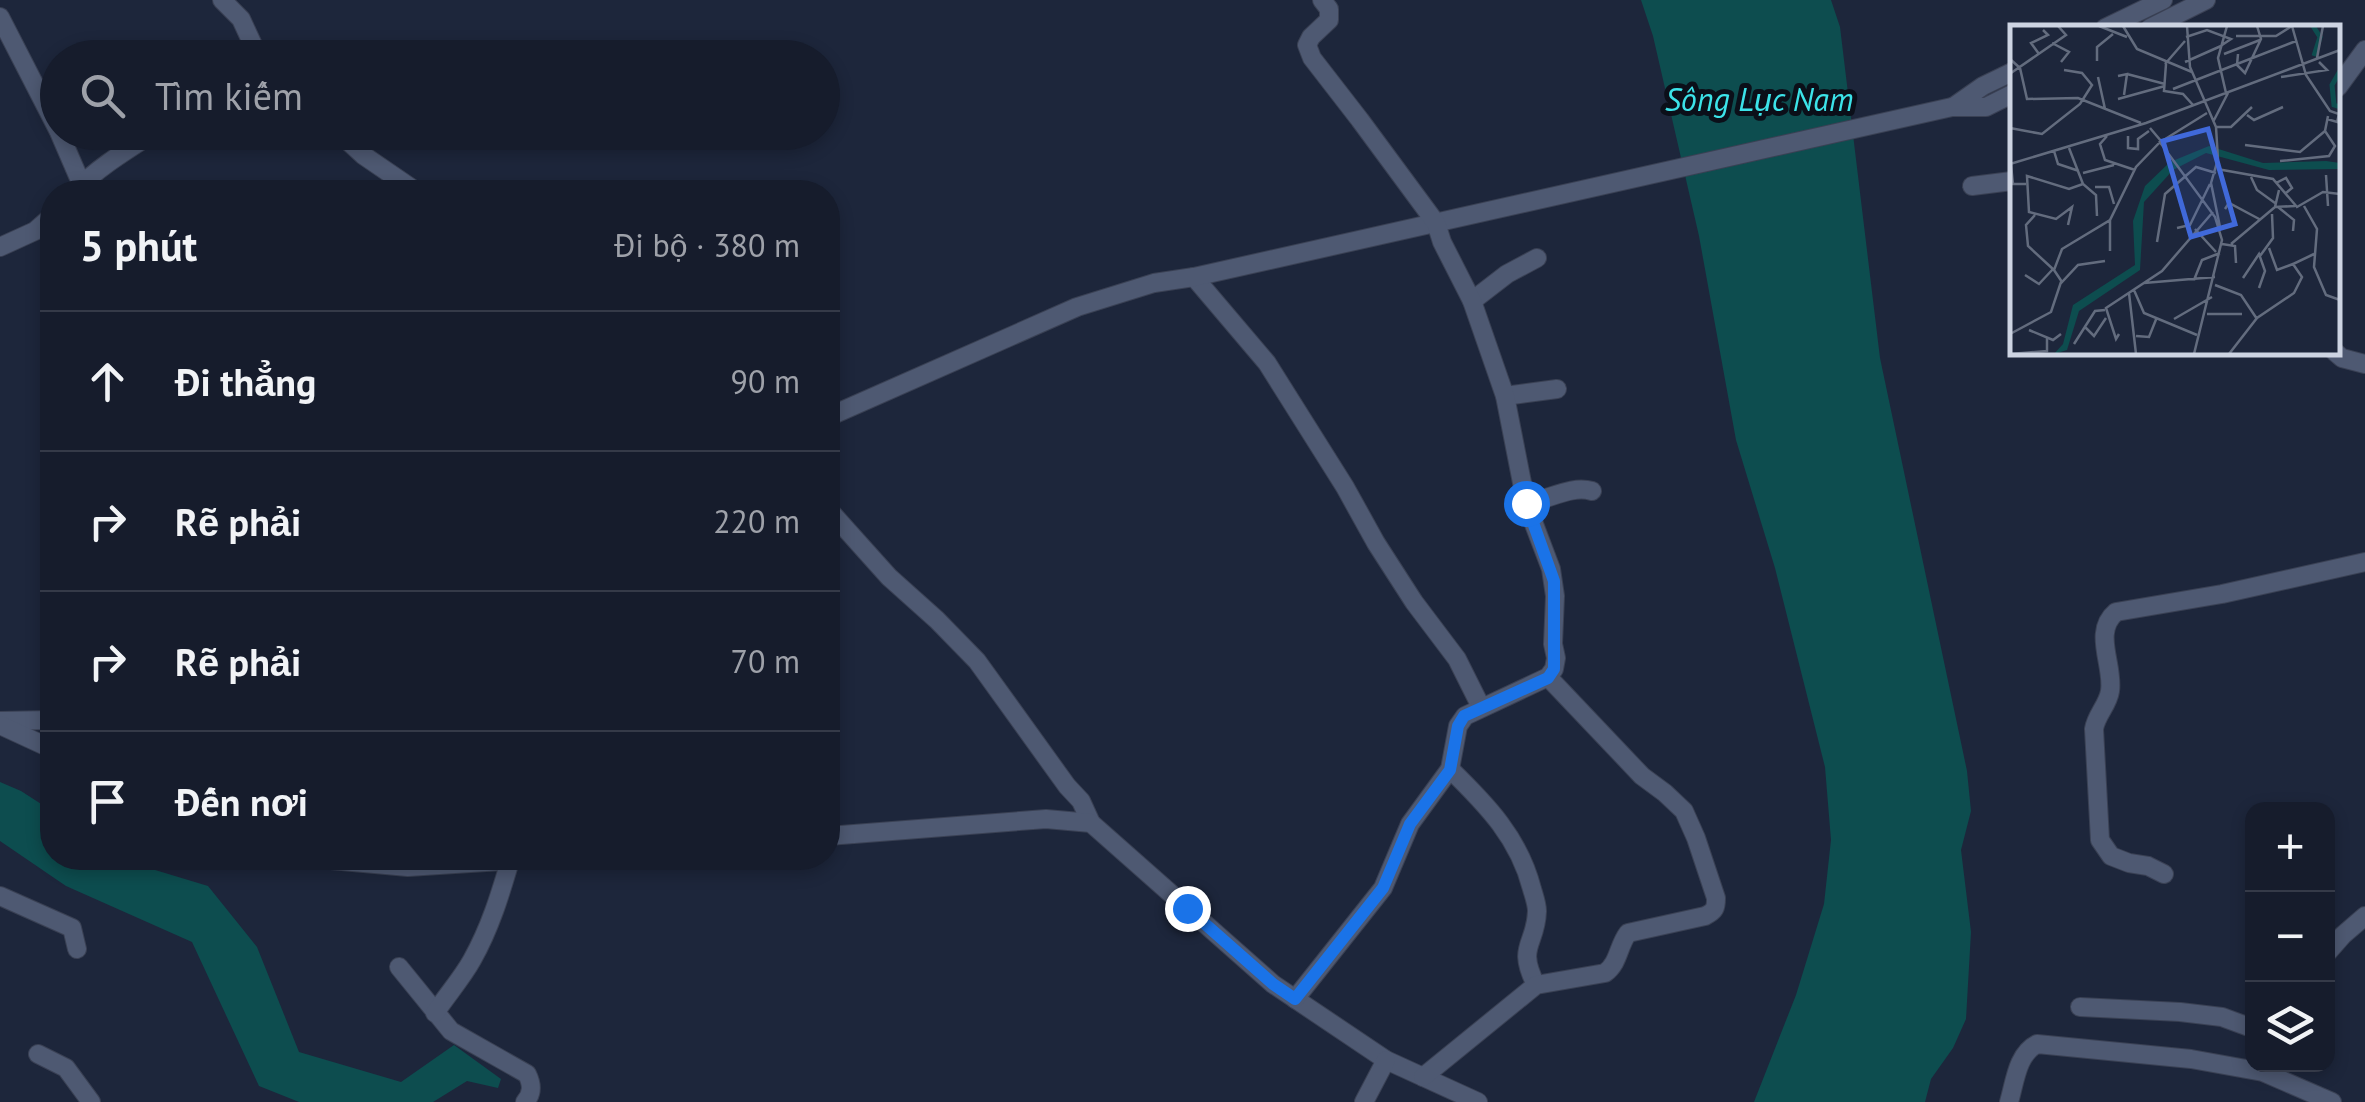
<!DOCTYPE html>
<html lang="vi">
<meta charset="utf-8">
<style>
:root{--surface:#161c2c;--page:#1f2534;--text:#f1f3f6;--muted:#9ea1a9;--line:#353a48}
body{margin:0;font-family:"PT Sans",sans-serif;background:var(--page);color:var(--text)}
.controls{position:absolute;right:30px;bottom:30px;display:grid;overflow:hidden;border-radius:20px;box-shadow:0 5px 15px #0003}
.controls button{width:90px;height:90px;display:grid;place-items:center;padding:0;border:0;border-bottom:2px solid var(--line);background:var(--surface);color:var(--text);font:50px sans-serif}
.stop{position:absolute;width:30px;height:30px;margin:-22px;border:8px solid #1a73e8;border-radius:50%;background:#fff}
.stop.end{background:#1a73e8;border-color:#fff;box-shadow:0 2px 10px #0008}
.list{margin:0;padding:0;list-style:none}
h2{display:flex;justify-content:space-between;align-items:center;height:130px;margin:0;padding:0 40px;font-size:42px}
h2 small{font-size:32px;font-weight:400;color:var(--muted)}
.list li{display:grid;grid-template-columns:65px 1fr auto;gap:30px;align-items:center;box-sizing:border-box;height:140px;padding:0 40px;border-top:2px solid var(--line)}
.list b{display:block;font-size:38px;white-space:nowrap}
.list em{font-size:32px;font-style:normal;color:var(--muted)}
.icon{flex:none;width:55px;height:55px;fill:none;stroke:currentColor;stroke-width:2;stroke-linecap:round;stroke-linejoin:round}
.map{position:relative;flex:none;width:2365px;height:1102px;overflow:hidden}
.search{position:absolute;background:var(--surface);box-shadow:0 5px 15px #0003;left:40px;top:40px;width:800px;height:110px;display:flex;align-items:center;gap:25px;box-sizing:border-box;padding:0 35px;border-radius:55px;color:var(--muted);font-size:38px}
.panel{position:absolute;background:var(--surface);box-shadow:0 5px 15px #0003;left:40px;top:180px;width:800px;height:690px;border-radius:40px}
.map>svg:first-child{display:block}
</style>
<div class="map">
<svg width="2365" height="1102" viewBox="0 0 2365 1102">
<rect width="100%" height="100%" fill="#1d263b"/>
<g fill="#0d4d4f">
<polygon points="1641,0 1831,0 1840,27 1880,358 1967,771 1971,811 1961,850 1971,932 1966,1019 1953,1048 1931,1079 1925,1102 1754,1102 1796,995 1824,904 1831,840 1825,767 1775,568 1736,440 1699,236 1653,36"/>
<polygon points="0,782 21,791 52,811 52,858 124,858 132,863 208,886 257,947 299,1052 401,1082 454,1045 501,1079 498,1088 467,1081 433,1102 299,1102 259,1086 192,942 66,886 0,841"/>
</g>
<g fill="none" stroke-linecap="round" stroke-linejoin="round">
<g stroke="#3a4154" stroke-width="20">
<g id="minor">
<polyline points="222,0 241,19 259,58"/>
<polyline points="0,17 58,130"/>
<polyline points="2105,28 2163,0"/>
<polyline points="2150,28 2206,0"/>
<polyline points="2338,87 2365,50"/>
<polyline points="1953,107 1983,86 2012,72"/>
<polyline points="59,132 78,176 99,192"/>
<polyline points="338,132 363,155 417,192"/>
<polyline points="1972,186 2012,181"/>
<path d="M 74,192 C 97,168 127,150 155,132"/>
<polyline points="0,247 35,231 52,216"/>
<polyline points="1194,277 1267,363 1345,487 1376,543 1414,602 1457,659 1481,707"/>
<polyline points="1472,301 1507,274 1537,258"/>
<polyline points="2335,352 2342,358 2365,364"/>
<polyline points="1505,396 1557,389"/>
<polyline points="828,417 1077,307 1154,283 1194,277 1952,107 1986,107 2012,94"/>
<path d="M 1526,503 C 1549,500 1570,485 1592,491"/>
<polyline points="828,509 889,577 937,620 977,661 1067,786 1081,801 1091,823"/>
<polyline points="0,721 52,720"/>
<polyline points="0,725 52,749"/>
<path d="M 1450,769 C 1487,805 1519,838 1532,889 C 1534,896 1537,904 1537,911 C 1536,946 1516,945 1536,985"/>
<polyline points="828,836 1046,819 1091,823 1273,984 1386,1060 1478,1102"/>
<polyline points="309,858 408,867 547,858"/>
<path d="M 2164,874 L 2148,866 L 2129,863 L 2111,856 L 2100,840 L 2094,729 C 2096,715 2108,705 2110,691 C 2114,665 2092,632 2116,612 L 2222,594 L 2365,562"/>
<polyline points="0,896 72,928 77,949"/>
<polyline points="2328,952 2343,935 2365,916"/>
<path d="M 399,967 L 451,1031 L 527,1074 C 532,1084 533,1093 525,1102"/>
<polyline points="1295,999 1383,888 1410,824 1450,769 1458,726 1465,716 1548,677 1554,669 1556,658 1553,644 1555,596 1551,569 1526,503 1505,396 1472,301 1442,242 1436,223 1360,120 1312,58 1307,45 1311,37 1329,20 1329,9 1322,0"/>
<polyline points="2080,1007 2180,1012 2222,1017 2252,1028"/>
<path d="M 435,1013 C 447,995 462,978 472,960 C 490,928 500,895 510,861"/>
<polyline points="38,1054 66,1068 91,1102"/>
<path d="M 1423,1077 L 1536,985 L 1605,973 C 1619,963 1618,946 1628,933 L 1705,916 C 1715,911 1716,908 1716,898 L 1696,838 L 1684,811 L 1665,793 L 1642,776 L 1548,677"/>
<polyline points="1364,1102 1386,1060"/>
<path d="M 2009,1102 C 2015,1082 2017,1054 2037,1044 L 2191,1059 L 2263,1072 L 2332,1102"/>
</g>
</g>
<use href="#minor" stroke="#4e5972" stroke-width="18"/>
</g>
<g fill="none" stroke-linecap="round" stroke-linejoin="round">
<polyline stroke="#1a73e8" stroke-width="12" points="1187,908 1273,984 1295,999 1383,888 1410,824 1450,770 1458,726 1464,716 1548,678 1554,669 1554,581 1526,503"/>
</g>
<g text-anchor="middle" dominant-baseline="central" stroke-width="10" stroke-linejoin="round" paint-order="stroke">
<g font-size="32" font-style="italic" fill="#3ce3e9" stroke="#0b0f19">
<text x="1759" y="99">Sông Lục Nam</text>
</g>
</g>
<g transform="translate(2010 25)">
<rect width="330" height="330" fill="#1d263b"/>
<path d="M 199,121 L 253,138 L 316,136 L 330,138 L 330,144 L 259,145 L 196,128 L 163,145 L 134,177 L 130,245 L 69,286 L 57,325 L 44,329 L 53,319 L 63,280 L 125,240 L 123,196 L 135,161 L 160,137 Z" fill="#0d4d4f"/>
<path fill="none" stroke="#0d4d4f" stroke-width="5" d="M 303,1 L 310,12 L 304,31M 330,46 L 322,60 L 324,80 L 330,82"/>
<path fill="none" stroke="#636c7e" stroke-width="2.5" d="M 89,1 L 117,12M 113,1 L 127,24 L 182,47M 177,1 L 180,42 L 206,102 L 208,134 L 201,158 L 210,202M 282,1 L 296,50 L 320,86 L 329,89 L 327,97 L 317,94M 226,11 L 266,11 L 282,1M 176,12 L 197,5 L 221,14 L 212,20M 42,18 L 59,27 L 51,37M 29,29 L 21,18 L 38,10 L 33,5M 214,29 L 250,15M 228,29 L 227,40 L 235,48 L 251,14 L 247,1M 307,33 L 313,1M 0,34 L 10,43 L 17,74 L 68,73 L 131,98M 87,36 L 87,22 L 103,9M 175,37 L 211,21M 155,39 L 175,16M 156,39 L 154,66 L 173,69 L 183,80M 1,48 L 56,10 L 48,1M 117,49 L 155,59M 108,51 L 117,49 L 114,70M 88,52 L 95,84M 271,52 L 317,45 L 309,37M 163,64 L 286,16M 216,68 L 208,33 L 217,1M 108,74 L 155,61M 237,90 L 244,95 L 273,82M 203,97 L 218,68M 206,102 L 221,102 L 242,82M 0,103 L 32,109 L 70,79 L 82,60 L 72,48 L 54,45M 97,111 L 90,119 L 95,135 L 125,145M 118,111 L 118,123 L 128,124 L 128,114 L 139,106M 149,116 L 205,192 L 212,215 L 184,329M 152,116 L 197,88M 235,120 L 290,127 L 315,106M 59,123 L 73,159 L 86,170 L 87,191M 44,126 L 48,139 L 69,146M 270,136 L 319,131 L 325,121 L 315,106 L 318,91M 0,139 L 136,98 L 330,25M 1,140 L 3,159 L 16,159M 207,144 L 263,154 L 287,182 L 313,167 L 330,169M 73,148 L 104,140M 316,150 L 318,181M 241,152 L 247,165 L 265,178M 266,158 L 276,153 L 282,163 L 276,168M 85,162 L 99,162 L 104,179M 269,165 L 265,182 L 285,181M 294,181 L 307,204 L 304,242 L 316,270 L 330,275M 268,182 L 284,195 L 283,206M 215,184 L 219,178 L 251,195M 25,190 L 16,200 L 18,221 L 44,245M 100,195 L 100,226M 58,200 L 62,182 L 46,194 L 19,187 L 17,151 L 59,164 L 73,159M 167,203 L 180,200 L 200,159M 185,204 L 206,227M 147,217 L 155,169 L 186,142 L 206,148M 212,219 L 225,221 L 226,238M 221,219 L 265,182M 259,223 L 267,245 L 283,239M 250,231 L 263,213 L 262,189M 95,236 L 68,240 L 52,257 L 44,245 L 52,224 L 100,195 L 126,142 L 151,116 L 140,103M 15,250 L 29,259 L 43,244M 233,253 L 249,229 L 255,246 L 249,263M 184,255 L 192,235 L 210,228M 134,258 L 205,252M 205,260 L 231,270 L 247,294M 124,265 L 134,288 L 187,310M 119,268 L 126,329M 197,289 L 232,289M 164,294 L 202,272M 75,302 L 84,311 L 96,293M 19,305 L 43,315 L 51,309M 0,309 L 41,287 L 51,257M 109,309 L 106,314 L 96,283 L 152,246 L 203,187M 126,311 L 139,312 L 147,292M 64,319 L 85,286 L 95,285M 0,329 L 37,326 L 37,313M 219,329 L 247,293 L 284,268 L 292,252 L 283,239 L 304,229"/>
<path fill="#4069da" fill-opacity="0.15" stroke="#4069da" stroke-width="5" d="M 198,104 L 225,199 L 181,212 L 153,116 Z"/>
<rect width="330" height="330" fill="none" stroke="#cdd4e2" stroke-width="5"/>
</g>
</svg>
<div class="controls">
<button>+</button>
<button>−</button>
<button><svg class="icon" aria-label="layers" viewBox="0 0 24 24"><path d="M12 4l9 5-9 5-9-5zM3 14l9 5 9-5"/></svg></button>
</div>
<div class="stop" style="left:1526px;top:503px"></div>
<div class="stop end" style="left:1187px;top:908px"></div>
<div class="search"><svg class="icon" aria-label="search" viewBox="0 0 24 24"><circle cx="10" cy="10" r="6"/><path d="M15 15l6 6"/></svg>Tìm kiếm</div>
<section class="panel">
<h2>5 phút<small>Đi bộ · 380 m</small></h2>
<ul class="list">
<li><svg class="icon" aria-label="ahead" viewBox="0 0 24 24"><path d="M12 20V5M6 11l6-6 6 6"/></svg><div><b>Đi thẳng</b></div><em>90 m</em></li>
<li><svg class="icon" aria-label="right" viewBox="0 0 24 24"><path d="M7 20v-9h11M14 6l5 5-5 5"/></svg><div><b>Rẽ phải</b></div><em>220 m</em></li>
<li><svg class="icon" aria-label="right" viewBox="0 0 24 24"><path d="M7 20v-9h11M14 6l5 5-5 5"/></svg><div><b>Rẽ phải</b></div><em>70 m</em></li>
<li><svg class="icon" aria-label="arrive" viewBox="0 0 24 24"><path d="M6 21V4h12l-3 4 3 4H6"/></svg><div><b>Đến nơi</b></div></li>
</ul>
</section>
</div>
